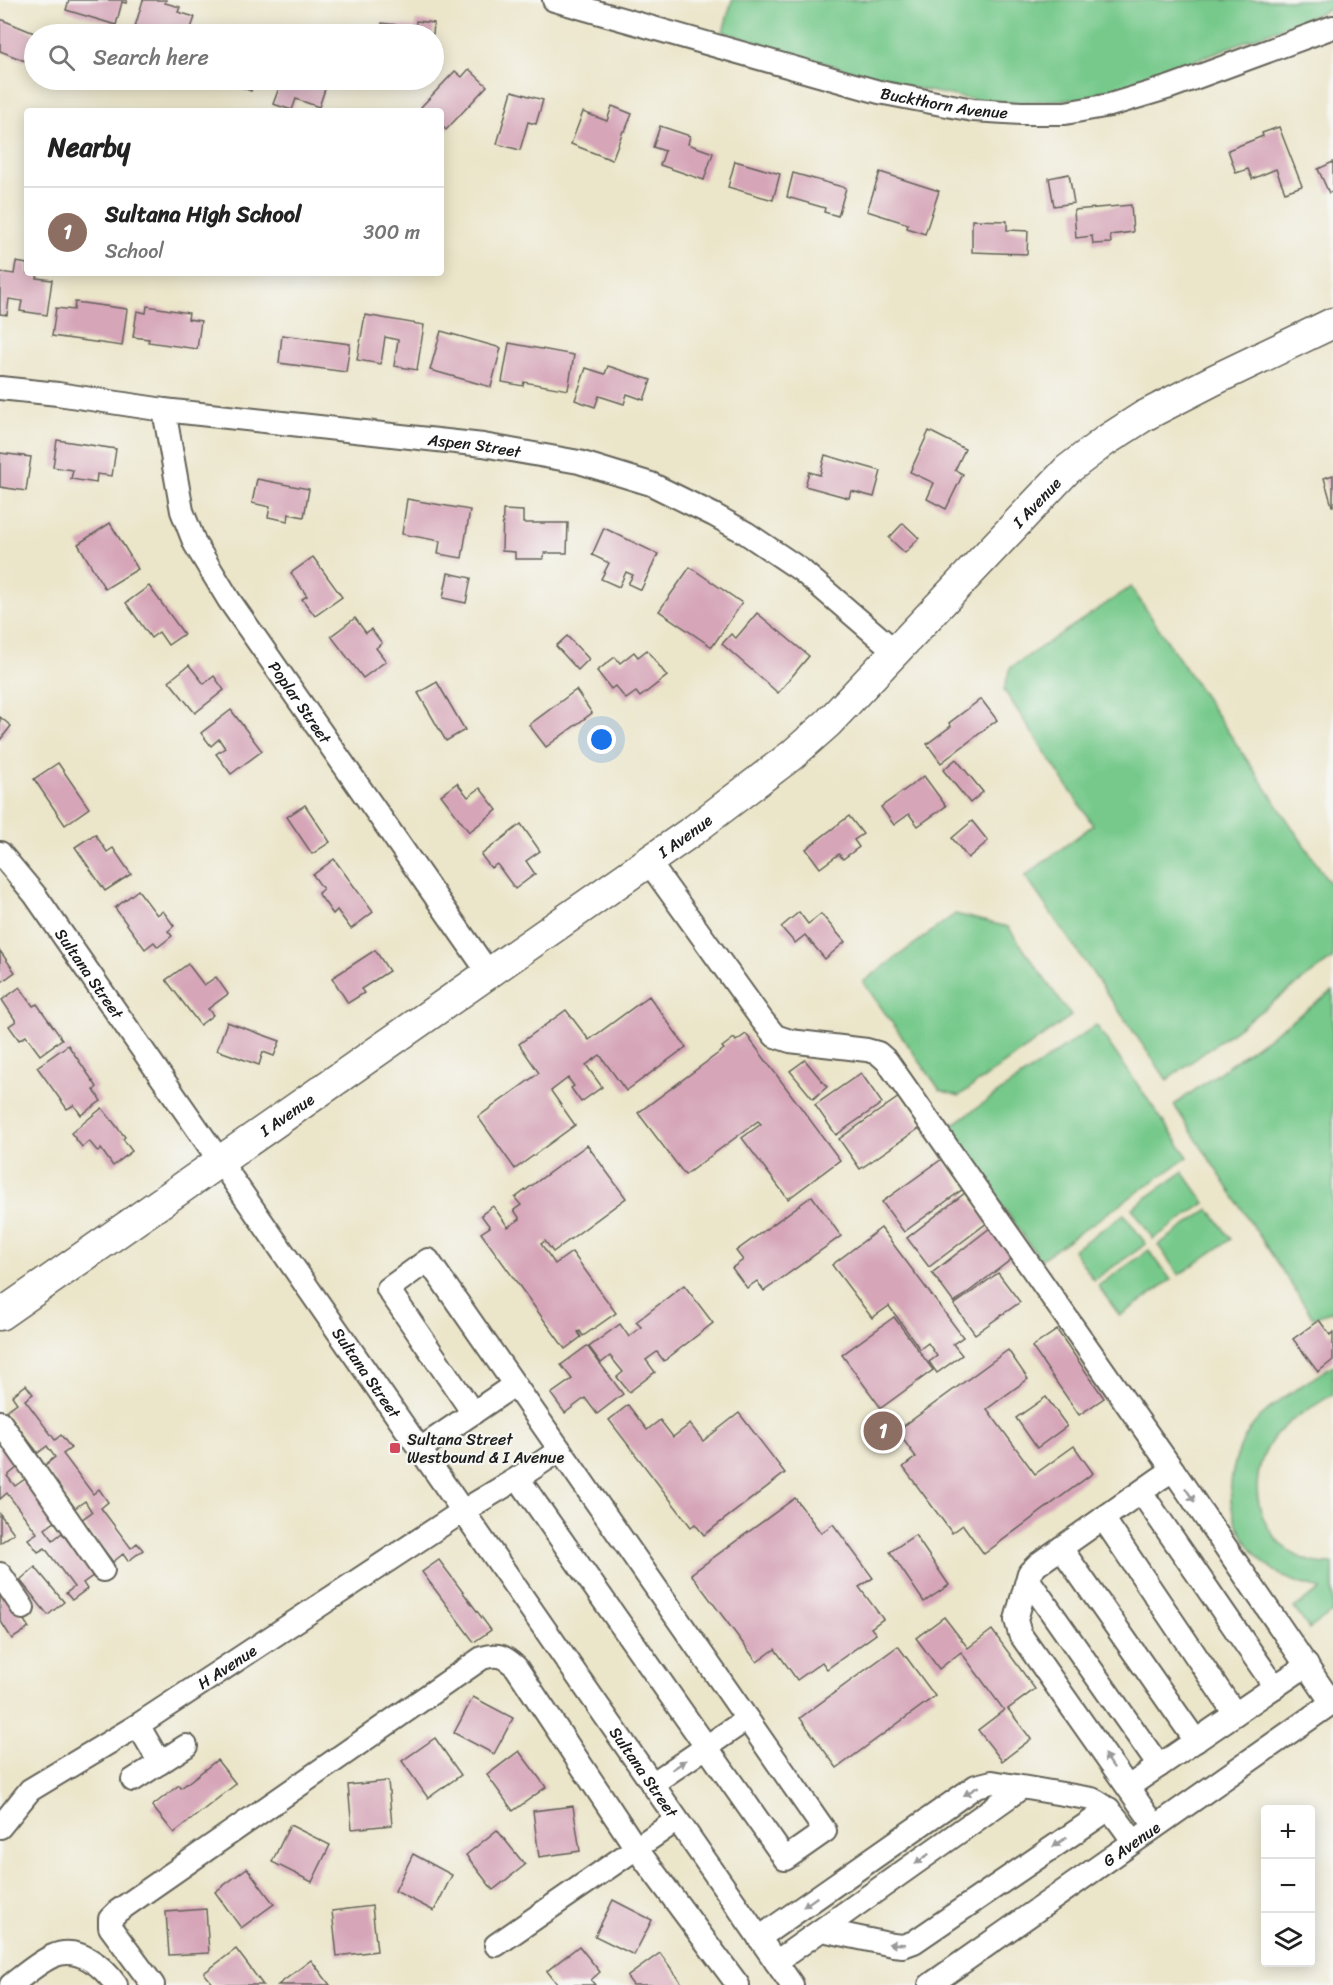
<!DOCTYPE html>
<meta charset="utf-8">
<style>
:root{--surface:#fff;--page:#f6f6f6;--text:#222;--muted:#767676;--line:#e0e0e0;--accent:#1a73e8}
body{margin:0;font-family:Sriracha,sans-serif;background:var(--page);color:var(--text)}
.controls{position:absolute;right:18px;bottom:18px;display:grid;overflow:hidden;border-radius:6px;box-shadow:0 3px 15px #0003}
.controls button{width:54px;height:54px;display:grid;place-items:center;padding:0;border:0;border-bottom:2px solid var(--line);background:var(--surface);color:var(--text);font:30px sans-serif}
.you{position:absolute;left:602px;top:740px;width:21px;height:21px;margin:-15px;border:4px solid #fff;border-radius:50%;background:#1a73e8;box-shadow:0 0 0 9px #1a73e833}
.badge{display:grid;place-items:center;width:39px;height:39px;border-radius:50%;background:var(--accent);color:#fff;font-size:20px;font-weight:700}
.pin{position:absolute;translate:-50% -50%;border:3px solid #fff;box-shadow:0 2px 6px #0006}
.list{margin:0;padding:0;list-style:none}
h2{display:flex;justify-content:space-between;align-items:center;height:78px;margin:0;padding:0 24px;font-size:26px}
h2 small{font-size:20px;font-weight:400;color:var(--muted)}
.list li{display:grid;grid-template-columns:39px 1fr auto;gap:18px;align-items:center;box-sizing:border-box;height:90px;padding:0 24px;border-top:2px solid var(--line)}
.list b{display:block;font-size:22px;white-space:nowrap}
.list p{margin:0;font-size:20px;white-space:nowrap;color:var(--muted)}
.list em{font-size:20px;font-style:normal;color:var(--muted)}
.icon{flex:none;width:33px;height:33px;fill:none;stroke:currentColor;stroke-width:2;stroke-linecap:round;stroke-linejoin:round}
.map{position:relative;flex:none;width:1333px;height:1985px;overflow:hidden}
.search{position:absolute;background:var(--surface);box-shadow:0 3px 15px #0003;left:24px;top:24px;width:420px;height:66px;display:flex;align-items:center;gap:15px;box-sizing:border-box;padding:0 21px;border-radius:33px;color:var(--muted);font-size:22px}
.panel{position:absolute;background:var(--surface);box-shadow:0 3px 15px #0003;left:24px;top:108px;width:420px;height:168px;border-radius:6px}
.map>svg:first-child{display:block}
</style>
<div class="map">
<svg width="1333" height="1985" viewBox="0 0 1333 1985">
<rect width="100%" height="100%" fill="#f6f6f2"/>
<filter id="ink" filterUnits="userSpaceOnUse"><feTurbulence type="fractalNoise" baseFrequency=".0167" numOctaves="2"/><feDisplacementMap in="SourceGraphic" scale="12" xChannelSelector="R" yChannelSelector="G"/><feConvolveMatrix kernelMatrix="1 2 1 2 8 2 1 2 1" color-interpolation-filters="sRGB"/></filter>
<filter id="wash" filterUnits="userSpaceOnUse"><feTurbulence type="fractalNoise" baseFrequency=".008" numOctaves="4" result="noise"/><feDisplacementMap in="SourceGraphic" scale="24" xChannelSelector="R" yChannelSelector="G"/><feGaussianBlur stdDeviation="1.35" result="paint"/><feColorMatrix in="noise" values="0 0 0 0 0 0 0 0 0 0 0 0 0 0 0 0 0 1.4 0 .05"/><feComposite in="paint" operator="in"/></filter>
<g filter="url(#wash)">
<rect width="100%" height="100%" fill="#ebe5c9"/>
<g fill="#76c98b" stroke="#497254" stroke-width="1.5">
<polygon points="732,0 1330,0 1333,8 1095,98 996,104 898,85 723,32"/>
<polygon points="1131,587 1333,888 1333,958 1167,1080 1025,876 1093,825 1004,690 1010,668"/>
<polygon points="955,914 1008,927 1071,1016 959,1096 940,1090 863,982"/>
<polygon points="1333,991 1333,1311 1313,1318 1174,1105"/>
<polygon points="1096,1025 1188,1157 1040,1260 948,1128"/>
<polygon points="1183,1172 1205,1203 1153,1239 1132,1208"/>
<polygon points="1209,1209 1231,1239 1179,1275 1158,1245"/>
<polygon points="1124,1214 1146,1244 1094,1280 1073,1250"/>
<polygon points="1149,1250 1171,1280 1120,1316 1098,1286"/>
<path d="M 1333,1365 L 1333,1394 C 1312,1408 1282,1422 1269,1445 C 1244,1486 1260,1542 1306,1560 C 1314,1563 1325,1564 1333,1564 L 1333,1612 L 1309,1629 L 1294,1608 L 1321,1589 C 1308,1586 1295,1583 1283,1576 C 1259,1563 1237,1535 1232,1508 C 1227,1483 1236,1450 1250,1429 C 1268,1404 1307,1383 1333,1365 Z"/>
</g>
<g id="blocks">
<g fill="#d6a5b8">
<polygon points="69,0 127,0 126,3 122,2 116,25 66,10"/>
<polygon points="143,0 166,0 165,3 180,7 178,12 195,17 189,34 148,34 134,30"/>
<polygon points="0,19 34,33 25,61 0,51"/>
<polygon points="416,21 434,23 433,34 381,34 382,23 415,27"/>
<polygon points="469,69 487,86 446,130 441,125 441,111 425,111 421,107 455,71 462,77"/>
<polygon points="224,80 255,80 251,91"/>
<polygon points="282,80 328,80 319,107 296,99 292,110 273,104"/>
<polygon points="512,91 543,100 536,124 528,122 520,150 497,144"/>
<polygon points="612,106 632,114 625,131 623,131 612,160 571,144 583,112 607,121"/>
<polygon points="660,126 690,136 688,144 713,153 704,180 660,165 665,151 653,147"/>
<polygon points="1279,127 1302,186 1285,192 1276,169 1252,179 1248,169 1236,173 1228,150 1263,136 1262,133"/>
<polygon points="735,161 780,174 773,200 728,187"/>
<polygon points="1333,162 1333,191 1329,193 1318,169"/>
<polygon points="880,172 939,191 925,234 907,228 908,224 867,211"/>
<polygon points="793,173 846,188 838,216 824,212 825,208 787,197"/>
<polygon points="1069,174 1074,203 1054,206 1049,178"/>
<polygon points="1131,205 1133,232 1110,235 1111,243 1093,244 1092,236 1076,238 1074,210"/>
<polygon points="972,220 1007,221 1007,230 1028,231 1027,254 972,252"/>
<polygon points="16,262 27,264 27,273 38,273 37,278 52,280 47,315 20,311 22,301 9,299 7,315 0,314 0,272 14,274"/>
<polygon points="75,302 127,309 122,346 52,336 56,308 74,310"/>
<polygon points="147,306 189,313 188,319 201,321 197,349 148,342 149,339 133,337 137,311 146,313"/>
<polygon points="365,315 424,325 417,370 394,366 398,340 385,337 381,364 357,360"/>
<polygon points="441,331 501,348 491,387 430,370"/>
<polygon points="282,335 350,344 346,372 279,363"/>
<polygon points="509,343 574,355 568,390 524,382 523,386 502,382"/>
<polygon points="608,366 651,380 644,400 627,394 624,404 599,396 595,407 575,400 586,368 605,374"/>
<polygon points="929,431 965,449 955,470 963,474 946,509 927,499 934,483 910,472"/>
<polygon points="57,440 116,449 112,476 97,474 96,483 71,479 73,470 53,467"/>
<polygon points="0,453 31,457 26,491 0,487"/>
<polygon points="825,455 881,471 874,497 851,491 849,498 805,486 809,472 820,475"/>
<polygon points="1333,475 1333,506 1332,506 1324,478"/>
<polygon points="257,479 309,489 304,517 289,514 288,521 268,517 270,507 252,503"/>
<polygon points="407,499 470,510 462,558 438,554 440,541 402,534"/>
<polygon points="503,510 523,511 523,523 568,523 567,553 544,553 543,559 515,559 515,552 502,551"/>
<polygon points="110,523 138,569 105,589 78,544"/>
<polygon points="903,523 919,538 905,553 889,538"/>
<polygon points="604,528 658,554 641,590 628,584 633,575 626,572 619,587 601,579 609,563 592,555"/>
<polygon points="313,557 342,597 315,616 302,599 307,596 291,573"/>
<polygon points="690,567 742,603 712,647 659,611"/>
<polygon points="448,573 471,578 466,603 443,598"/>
<polygon points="149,586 184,634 168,645 159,632 151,638 126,603"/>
<polygon points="757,613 809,656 778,693 722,644 731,634 736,638"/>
<polygon points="355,618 366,633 371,629 382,643 376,648 386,661 363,678 331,636"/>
<polygon points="567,636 589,659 578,670 556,646"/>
<polygon points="647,650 667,676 640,697 636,692 626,699 615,686 611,689 597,671 615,657 620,663 634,652 638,657"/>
<polygon points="189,665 204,684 214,676 224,690 195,713 169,681"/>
<polygon points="437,682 465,730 446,741 418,693"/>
<polygon points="576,690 592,713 546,747 529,725"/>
<polygon points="981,699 997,720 941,763 927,744 951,726 949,723"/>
<polygon points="231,710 262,751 231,774 216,754 225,748 219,739 211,746 201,733"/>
<polygon points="0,717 11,726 0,740"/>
<polygon points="956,759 983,792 970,803 943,770"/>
<polygon points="58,763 89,808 65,825 34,779"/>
<polygon points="924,776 946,806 918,826 909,814 894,825 881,807"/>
<polygon points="457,783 468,797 480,788 497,810 469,832 441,795"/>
<polygon points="305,805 330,842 312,854 287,817"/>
<polygon points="849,816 863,834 854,840 859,847 843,859 839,854 820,868 806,849"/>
<polygon points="972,821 988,841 968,858 952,838"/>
<polygon points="521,824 540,851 526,861 535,874 515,889 497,864 491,868 481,855"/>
<polygon points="95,834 107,852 113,848 131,874 105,891 75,847"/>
<polygon points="334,859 373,912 351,929 337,910 333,914 318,893 323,889 313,875"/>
<polygon points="138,890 157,915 163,911 174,926 168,931 172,936 158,947 154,942 145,949 115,908"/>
<polygon points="799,912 808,924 821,914 845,942 825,959 805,935 795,943 781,927"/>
<polygon points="375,950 389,971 361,989 364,993 348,1003 332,978"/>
<polygon points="0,951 15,972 0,983"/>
<polygon points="188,964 204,985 216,977 228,994 208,1009 213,1015 200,1025 166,980"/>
<polygon points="20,987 33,1006 37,1004 62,1039 40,1055 26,1036 19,1040 9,1026 16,1021 2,1000"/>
<polygon points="649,996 686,1047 626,1091 600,1055 586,1065 602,1087 581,1102 571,1088 574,1086 568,1078 551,1091 575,1125 515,1169 478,1117 539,1073 519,1044 566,1010 589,1040"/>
<polygon points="227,1022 280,1041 274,1056 263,1052 259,1065 217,1050"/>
<polygon points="746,1034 840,1160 788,1199 742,1138 761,1124 758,1121 685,1175 638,1113 724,1049 722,1047 734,1038 736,1041"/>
<polygon points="68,1045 97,1087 94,1090 101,1101 81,1115 74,1105 67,1109 37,1067"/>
<polygon points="805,1060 827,1087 813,1099 790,1071"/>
<polygon points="861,1073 882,1103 836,1135 815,1105"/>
<polygon points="899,1097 921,1127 860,1169 839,1139"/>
<polygon points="102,1108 125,1137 123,1139 132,1151 113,1166 101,1149 98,1152 89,1141 82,1147 71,1133"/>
<polygon points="587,1145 626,1198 553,1252 545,1241 541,1244 555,1264 572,1252 616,1313 583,1336 580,1331 578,1332 581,1337 565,1349 481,1233 490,1227 481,1215 493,1206 508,1227 520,1219 514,1210 521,1205 515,1198"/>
<polygon points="942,1159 963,1189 904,1232 882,1202"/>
<polygon points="965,1193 988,1222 929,1267 907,1238"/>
<polygon points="812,1196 841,1236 764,1291 757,1281 747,1288 732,1268 743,1260 736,1251"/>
<polygon points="881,1228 963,1337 953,1344 962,1355 937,1373 929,1362 937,1356 928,1343 920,1349 889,1306 872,1318 832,1265"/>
<polygon points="990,1228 1013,1258 954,1303 932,1273"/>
<polygon points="998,1273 1020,1302 975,1334 954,1305"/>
<polygon points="684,1285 713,1323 664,1361 657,1352 646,1360 655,1372 629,1392 617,1377 623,1372 610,1356 601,1363 589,1347 620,1324 629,1337 641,1327 636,1322"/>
<polygon points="894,1317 933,1370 881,1408 842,1355"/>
<polygon points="1319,1320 1330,1335 1333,1332 1333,1360 1318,1372 1293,1339"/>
<polygon points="1057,1330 1104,1398 1079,1415 1032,1347"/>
<polygon points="587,1346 623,1394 597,1414 585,1398 565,1413 551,1394 572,1379 561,1365"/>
<polygon points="1008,1350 1028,1379 987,1409 1035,1474 1074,1446 1093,1473 984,1554 963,1525 952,1533 903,1467 916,1457 897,1431"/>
<polygon points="26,1385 33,1394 25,1400 55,1440 61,1435 71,1448 63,1454 93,1494 99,1489 108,1502 101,1508 131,1548 137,1543 143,1550 128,1561 123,1554 113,1562 81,1520 92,1512 85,1501 75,1508 44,1466 55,1457 47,1446 38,1453 6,1411 17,1403 12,1396"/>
<polygon points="1046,1397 1067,1426 1037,1448 1016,1418"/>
<polygon points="628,1405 647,1430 660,1420 673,1437 690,1424 703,1441 739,1413 785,1473 704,1535 695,1524 691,1527 609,1420"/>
<polygon points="0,1442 18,1467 7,1476 15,1486 25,1479 56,1521 45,1529 53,1540 62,1533 94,1575 83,1583 87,1589 72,1600 66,1593 74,1587 45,1548 38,1552 28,1539 37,1533 7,1493 0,1499"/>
<polygon points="795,1498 821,1533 833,1524 873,1578 859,1587 883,1619 871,1628 876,1634 827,1669 822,1662 797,1680 775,1649 757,1662 691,1574"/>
<polygon points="0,1514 14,1533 0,1543"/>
<polygon points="915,1535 949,1585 924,1602 890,1552"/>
<polygon points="439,1560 491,1630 474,1642 422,1572"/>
<polygon points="35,1567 64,1602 48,1615 20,1580"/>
<polygon points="5,1590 29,1628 12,1639 0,1620 0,1593"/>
<polygon points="944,1617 968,1648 992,1630 1035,1689 1008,1709 1031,1739 1002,1761 978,1730 1004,1710 961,1652 939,1669 916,1638"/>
<polygon points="898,1646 935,1696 837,1768 800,1718"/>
<polygon points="473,1697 513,1718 494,1754 454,1733"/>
<polygon points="435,1738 461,1775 428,1798 402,1761"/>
<polygon points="519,1751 546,1787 513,1811 487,1775"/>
<polygon points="217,1760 236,1784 174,1833 152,1806 179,1785 181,1788"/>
<polygon points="388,1781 392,1825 352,1829 348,1785"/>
<polygon points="573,1806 580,1851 539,1857 533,1811"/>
<polygon points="290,1825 330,1845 312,1882 272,1862"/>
<polygon points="497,1830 525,1865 493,1890 466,1855"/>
<polygon points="413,1854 452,1875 434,1911 395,1891"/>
<polygon points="247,1868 274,1904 241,1928 215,1892"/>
<polygon points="613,1900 652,1920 634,1955 595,1936"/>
<polygon points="372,1906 377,1951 337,1956 332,1911"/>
<polygon points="206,1909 209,1953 169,1955 166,1912"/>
<polygon points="579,1946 600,1972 591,1980 595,1985 558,1985 547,1971"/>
<polygon points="236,1949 263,1985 214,1985 204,1973"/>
<polygon points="660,1953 683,1985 633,1985 627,1977"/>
<polygon points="311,1960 330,1985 278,1985"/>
</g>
</g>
</g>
<g filter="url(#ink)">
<use href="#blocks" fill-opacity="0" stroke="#646259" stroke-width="1.5"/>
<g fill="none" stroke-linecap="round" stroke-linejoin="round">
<g stroke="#646259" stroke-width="26">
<g id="minor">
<path id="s1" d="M 554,0 L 879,92 L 973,110 L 1021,113 L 1065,113 L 1110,105 L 1170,87 L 1333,27"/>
<path id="s2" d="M 0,388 L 58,394 L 164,410 L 483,445 L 579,462 L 651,484 L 714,515 L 746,533 L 801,570 L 896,652"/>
<path id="s3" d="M 164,410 L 182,511 L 195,544 L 229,600 L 488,972"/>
<path id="s4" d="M 0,853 L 35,895 L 792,1985"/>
<polyline points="648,861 762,1020 775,1036 790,1041 867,1050 878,1053 887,1061 1173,1470"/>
<polyline points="473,1413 388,1289 428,1260 825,1831 785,1859 518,1478"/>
<polyline points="0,1422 103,1570"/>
<polyline points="420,1449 514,1385"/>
<polyline points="1141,1492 1275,1687"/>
<polyline points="1103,1518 1235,1714"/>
<polyline points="1061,1548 1196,1741"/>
<polyline points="0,1574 23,1608"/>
<polyline points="1028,1579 1159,1766"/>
<polyline points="138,1725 160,1763"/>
<polyline points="133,1780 186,1746"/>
<polyline points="652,1784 747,1719"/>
<polyline points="1128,1787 1307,1665"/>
<polyline points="1155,1826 1020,1634 1016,1620 1029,1573 1038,1564 1159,1479 1173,1470 1332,1703"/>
<path id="s5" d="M 0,1827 L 30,1790 L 138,1725 L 463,1511 L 518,1478 L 560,1450"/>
<polyline points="822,1930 893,1945 903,1946 914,1942 1109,1809"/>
<path d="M 759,1938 L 976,1786 L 992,1782 L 1092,1799 C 1112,1808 1121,1824 1133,1841"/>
<polyline points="496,1945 677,1820"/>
<polyline points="776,1962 1021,1788"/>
<path d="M 11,1985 C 23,1976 40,1961 53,1956 C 78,1945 103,1966 116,1985"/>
<path d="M 153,1985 L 110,1927 L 110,1919 L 118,1911 L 482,1658 C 498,1653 504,1656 516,1667 L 636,1848 L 738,1985"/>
<path id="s6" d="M 930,1985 L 1333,1702"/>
</g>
</g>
<g stroke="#646259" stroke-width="33">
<g id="major">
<path id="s7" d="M 0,1315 L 695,829 L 792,755 L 828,723 L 1067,470 L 1105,441 L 1144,416 L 1214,380 L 1333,323"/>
</g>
</g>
<use href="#minor" stroke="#fff" stroke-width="22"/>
<use href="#major" stroke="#fff" stroke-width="30"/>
</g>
<defs><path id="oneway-solid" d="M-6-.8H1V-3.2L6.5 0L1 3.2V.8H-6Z" transform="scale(1.5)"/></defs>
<g fill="#999">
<use href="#oneway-solid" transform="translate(1190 1495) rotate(56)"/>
<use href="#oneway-solid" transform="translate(1109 1761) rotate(-125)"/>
<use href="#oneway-solid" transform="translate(679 1765) rotate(-34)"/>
<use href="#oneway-solid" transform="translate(971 1791) rotate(149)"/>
<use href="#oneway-solid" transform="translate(1060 1842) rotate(146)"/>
<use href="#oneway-solid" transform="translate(922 1859) rotate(144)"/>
<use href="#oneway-solid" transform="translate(810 1902) rotate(145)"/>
<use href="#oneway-solid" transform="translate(897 1944) rotate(-178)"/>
</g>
</g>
<rect fill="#d1495b" stroke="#f6f6f2" stroke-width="2" x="389" y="1442" width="12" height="12" rx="3"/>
<g text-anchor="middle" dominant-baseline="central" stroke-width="4.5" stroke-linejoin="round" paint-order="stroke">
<g font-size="16" fill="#1c1c1c" stroke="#f6f6f2">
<text stroke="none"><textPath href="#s1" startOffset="404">Buckthorn Avenue</textPath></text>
<text stroke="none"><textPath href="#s2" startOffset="478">Aspen Street</textPath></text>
<text stroke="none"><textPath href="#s7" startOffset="1322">I Avenue</textPath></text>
<text stroke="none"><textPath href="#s3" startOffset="328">Poplar Street</textPath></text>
<text stroke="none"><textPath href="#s7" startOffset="836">I Avenue</textPath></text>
<text stroke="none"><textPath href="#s4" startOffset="150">Sultana Street</textPath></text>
<text stroke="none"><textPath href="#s7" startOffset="350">I Avenue</textPath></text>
<text stroke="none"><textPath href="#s4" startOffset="636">Sultana Street</textPath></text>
<text stroke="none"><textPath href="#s5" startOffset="280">H Avenue</textPath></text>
<text stroke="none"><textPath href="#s4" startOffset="1122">Sultana Street</textPath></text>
<text stroke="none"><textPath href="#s6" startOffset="246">G Avenue</textPath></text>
</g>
<g font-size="16" fill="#1c1c1c" stroke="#f6f6f2" text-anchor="start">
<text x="407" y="1439">Sultana Street<tspan x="407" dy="18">Westbound &amp; I Avenue</tspan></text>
</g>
</g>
</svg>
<div class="controls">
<button>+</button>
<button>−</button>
<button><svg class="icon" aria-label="layers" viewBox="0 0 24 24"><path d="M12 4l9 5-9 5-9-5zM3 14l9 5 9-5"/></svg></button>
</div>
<div class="you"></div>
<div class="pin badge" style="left:883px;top:1431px;background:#8d6e63">1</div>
<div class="search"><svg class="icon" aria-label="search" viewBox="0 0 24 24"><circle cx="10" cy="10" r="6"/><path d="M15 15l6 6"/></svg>Search here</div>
<section class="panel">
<h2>Nearby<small></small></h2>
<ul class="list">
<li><span class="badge" style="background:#8d6e63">1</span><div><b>Sultana High School</b><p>School</p></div><em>300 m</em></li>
</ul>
</section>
</div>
